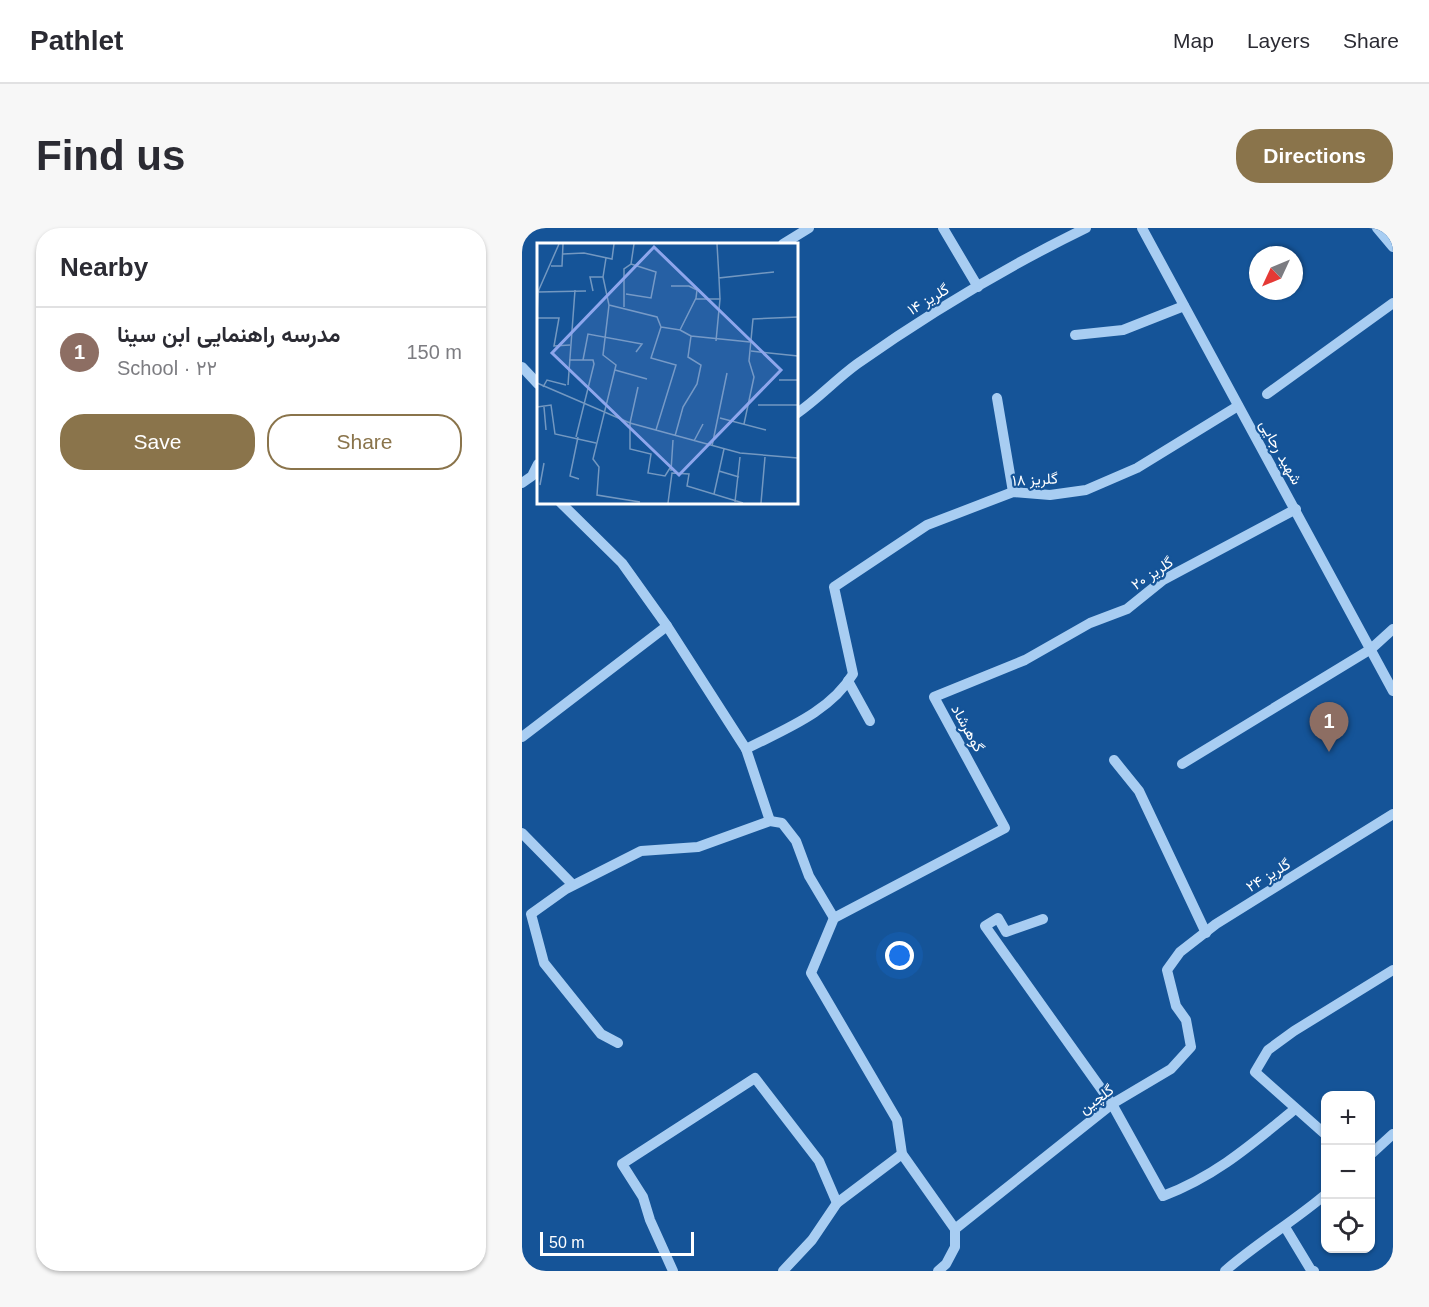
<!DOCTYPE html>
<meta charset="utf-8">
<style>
:root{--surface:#fff;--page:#f7f7f7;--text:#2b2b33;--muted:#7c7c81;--line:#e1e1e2;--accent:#8a744b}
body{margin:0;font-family:Helvetica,Vazirmatn,sans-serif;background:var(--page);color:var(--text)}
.controls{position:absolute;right:18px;bottom:18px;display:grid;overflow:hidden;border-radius:12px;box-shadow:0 2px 4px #0004}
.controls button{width:54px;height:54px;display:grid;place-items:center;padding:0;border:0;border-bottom:2px solid var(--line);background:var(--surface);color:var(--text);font:30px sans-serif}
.compass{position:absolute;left:727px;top:18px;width:54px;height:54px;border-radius:50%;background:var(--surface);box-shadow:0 2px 4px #0004;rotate:226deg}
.scale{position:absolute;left:18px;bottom:15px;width:154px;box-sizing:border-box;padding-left:6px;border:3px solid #fff;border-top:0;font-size:16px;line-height:21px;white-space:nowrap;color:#fff;-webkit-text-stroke:4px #155498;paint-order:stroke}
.you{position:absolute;left:378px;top:728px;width:21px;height:21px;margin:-15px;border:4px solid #fff;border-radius:50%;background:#1a73e8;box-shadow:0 0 0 9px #1a73e833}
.badge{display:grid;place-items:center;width:39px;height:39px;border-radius:50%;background:var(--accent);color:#fff;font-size:20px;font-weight:700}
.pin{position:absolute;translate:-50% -50px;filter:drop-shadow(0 2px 3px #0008)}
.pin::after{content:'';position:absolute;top:32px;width:21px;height:18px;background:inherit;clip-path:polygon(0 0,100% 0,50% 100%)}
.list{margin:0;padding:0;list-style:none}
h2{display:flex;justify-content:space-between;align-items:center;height:78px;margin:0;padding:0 24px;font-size:26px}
h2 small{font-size:20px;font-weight:400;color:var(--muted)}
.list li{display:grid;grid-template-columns:39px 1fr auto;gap:18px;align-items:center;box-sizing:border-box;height:90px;padding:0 24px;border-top:2px solid var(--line)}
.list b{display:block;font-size:22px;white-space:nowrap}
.list p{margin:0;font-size:20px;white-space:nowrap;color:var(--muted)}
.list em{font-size:20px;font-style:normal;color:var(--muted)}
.actions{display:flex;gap:12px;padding:18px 24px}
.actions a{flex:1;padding:14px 0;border:2px solid var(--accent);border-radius:24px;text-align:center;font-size:21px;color:var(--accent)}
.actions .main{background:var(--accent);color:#fff}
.icon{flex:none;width:33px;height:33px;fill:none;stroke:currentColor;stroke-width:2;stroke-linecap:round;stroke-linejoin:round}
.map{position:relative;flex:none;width:871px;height:1043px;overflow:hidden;border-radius:24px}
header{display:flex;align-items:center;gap:36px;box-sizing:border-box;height:84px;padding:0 30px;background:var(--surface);border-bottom:2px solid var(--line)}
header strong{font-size:28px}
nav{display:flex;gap:33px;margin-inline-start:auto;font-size:21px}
.intro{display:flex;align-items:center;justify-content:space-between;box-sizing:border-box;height:144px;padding:0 36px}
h1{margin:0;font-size:42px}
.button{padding:15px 27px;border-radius:24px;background:var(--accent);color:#fff;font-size:21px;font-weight:700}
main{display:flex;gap:36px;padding:0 36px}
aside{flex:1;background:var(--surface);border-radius:24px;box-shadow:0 2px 4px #0004}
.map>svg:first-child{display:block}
</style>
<header>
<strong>Pathlet</strong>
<nav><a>Map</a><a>Layers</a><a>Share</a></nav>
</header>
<div class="intro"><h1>Find us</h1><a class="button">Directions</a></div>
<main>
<aside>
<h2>Nearby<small></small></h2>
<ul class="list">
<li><span class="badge" style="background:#8d6e63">1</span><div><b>مدرسه راهنمایی ابن سینا</b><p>School · ۲۲</p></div><em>150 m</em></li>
</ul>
<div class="actions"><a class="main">Save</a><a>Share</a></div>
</aside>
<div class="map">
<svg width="871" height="1043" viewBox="0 0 871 1043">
<rect width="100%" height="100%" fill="#155498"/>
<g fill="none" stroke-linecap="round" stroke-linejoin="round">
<g stroke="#a8cdf2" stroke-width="10">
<polyline points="421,0 456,59"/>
<polyline points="620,0 871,463"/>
<polyline points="855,0 871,19"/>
<polyline points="261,16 287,0"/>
<polyline points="553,107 601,102 662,78"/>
<polyline points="0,139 16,156"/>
<polyline points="745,166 871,75"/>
<polyline points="475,170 491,264"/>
<path d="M 274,186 C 296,171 313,152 335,136 C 407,85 484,39 564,0"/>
<polyline points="0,255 10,248 16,236"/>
<polyline points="38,274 100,335 145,398 224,521"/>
<polyline points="326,453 348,493"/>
<polyline points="0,509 145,398"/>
<polyline points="592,532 617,563 684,705"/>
<polyline points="660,536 849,421 871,401"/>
<path d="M 248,593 L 224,521 C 263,501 308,484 331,446 L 312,359 L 405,297 L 491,264 L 528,267 L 564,262 L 615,240 L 716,178"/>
<polyline points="0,605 51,657"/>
<path d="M 521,691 L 484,704 L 476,690 L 463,698 L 590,876 L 641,968 C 694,948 730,916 773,881"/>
<polyline points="96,815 79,806 22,735 9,686 44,661 119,623 176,619 248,593 260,595 274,613 287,648 312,690"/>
<polyline points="804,907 733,844 746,822 772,803 871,742"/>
<polyline points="848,927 871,906"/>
<polyline points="763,999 789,1042 792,1043"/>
<polyline points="433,1001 590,876 649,841 669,819 664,792 654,778 645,742 658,724 694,696 871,586"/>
<polyline points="151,1043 128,992 121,969 100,936 233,850 297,933 315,975"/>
<polyline points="261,1043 290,1012 315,975 380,926"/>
<polyline points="416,1043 424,1036 433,1019 433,1001 380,926 375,892 289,745 312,690 483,600 412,469 503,432 568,395 605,381 641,352 774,281"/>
<path d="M 703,1043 C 735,1015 771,994 804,966"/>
</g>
</g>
<g text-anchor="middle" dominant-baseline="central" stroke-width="4.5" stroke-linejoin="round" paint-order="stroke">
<g font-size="15" fill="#fff" stroke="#155498">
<text transform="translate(406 71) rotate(-31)">گلریز ۱۴</text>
<text transform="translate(759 224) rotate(61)">شهید رجایی</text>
<text transform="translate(513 251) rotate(-3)">گلریز ۱۸</text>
<text transform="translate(630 345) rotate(-34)">گلریز ۲۰</text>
<text transform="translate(446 500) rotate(61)">گوهرشاد</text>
<text transform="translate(746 647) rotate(-32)">گلریز ۲۴</text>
<text transform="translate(574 871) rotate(-36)">گلچین</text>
</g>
</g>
<g transform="translate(15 15)">
<rect width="261" height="261" fill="#155498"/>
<path fill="none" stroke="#7398c1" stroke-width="1.5" d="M 180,1 L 182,35M 26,11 L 47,10 L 75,16 L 77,1M 14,23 L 25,23 L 26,1M 66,34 L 72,62 L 66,112 L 79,122 L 56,216 L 62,224 L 60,252 L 103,259M 56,48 L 53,34 L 66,34 L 69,15M 1,49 L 49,48M 0,51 L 22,1M 89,51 L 114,55 L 119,29 L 94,21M 158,56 L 183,56 L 179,98M 183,56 L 182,35 L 237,29M 72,62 L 120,74 L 124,84 L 114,115 L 139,122 L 119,187M 87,64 L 87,26 L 94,21 L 97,1M 0,72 L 1,50M 0,75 L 22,75 L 17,103 L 33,102M 124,84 L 143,87 L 159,55 L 160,47 L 152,43 L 134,43M 154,93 L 213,99M 214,108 L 261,113M 32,117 L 56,117 L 57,121 L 39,194M 46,117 L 51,91 L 105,101 L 99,109M 78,127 L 110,136M 242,137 L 261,137M 0,140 L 93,180 L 203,210 L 261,215M 31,142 L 38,47M 6,144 L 10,137 L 29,142M 101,144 L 93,180 L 93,206 L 114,211 L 111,230 L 128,233 L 133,225M 221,162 L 261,162M 0,164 L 14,162 L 18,191 L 59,200M 7,164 L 9,187M 183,175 L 229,187M 207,181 L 217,134 L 212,118 L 216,76 L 261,74M 138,193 L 146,164 L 160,141 L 164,122 L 151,114 L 154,93 L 143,87M 41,194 L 33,233 L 42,236M 157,198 L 166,181M 175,203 L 190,130M 134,228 L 136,197M 182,228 L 202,234M 3,242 L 7,220M 177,251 L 187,206M 198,259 L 203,214M 131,260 L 135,230 L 152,231 L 150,243 L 206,260M 224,260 L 228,214"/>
<path fill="#8ea6ec" fill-opacity="0.15" stroke="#8ea6ec" stroke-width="3" d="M 117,4 L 244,127 L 142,232 L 15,110 Z"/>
<rect width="261" height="261" fill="none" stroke="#fff" stroke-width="3"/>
</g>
</svg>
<div class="controls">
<button>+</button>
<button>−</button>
<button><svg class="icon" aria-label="locate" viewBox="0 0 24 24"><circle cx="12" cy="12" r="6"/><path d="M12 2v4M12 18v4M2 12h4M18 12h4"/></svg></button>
</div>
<svg class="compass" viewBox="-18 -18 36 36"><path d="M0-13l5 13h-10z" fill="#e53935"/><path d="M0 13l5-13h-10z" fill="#7c7c81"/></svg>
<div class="scale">50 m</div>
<div class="you"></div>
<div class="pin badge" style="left:807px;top:524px;background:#8d6e63">1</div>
</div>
</main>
